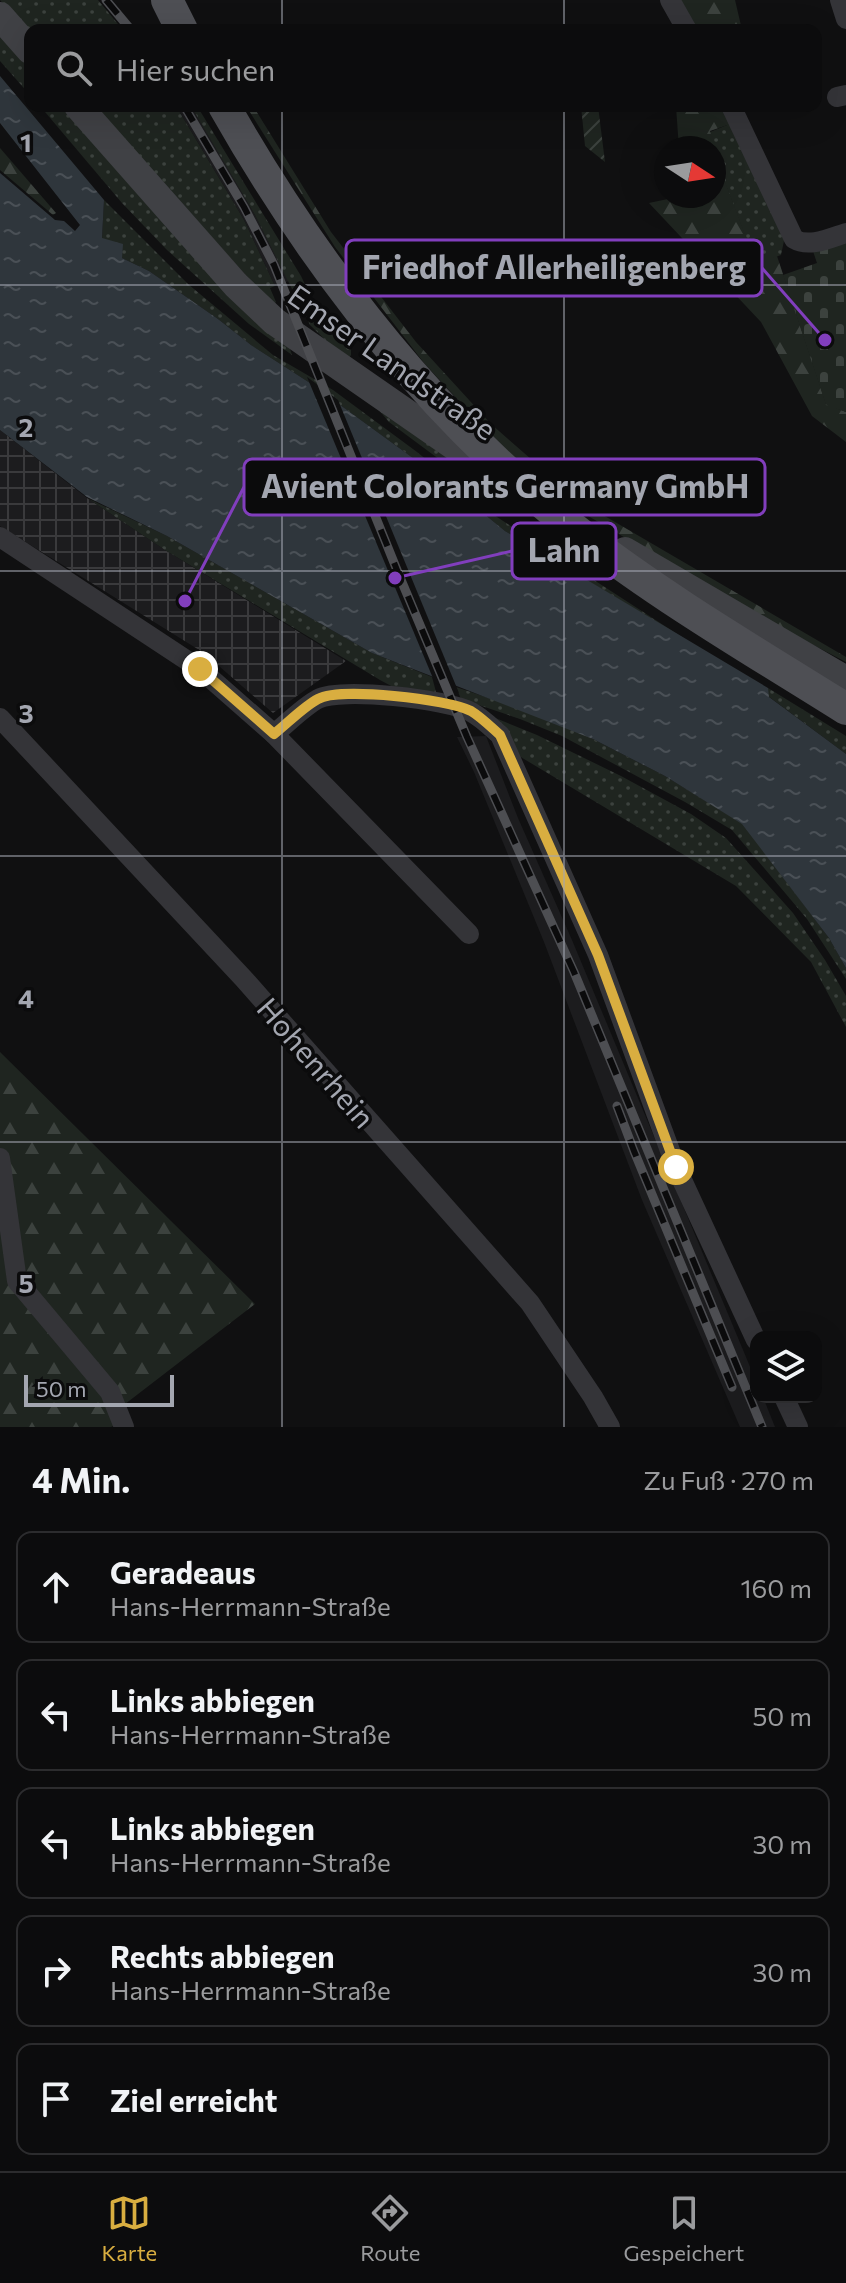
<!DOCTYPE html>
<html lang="de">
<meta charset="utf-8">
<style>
:root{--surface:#0c0c0d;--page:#1a1a1b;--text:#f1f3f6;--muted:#9a9b9d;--line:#2c2c2e;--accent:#d9ae40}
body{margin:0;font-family:Commissioner,sans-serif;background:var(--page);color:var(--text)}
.controls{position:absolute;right:24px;bottom:24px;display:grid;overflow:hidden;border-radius:16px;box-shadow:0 8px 32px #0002}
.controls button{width:72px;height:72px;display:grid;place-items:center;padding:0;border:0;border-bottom:2px solid var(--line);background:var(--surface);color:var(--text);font:40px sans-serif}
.compass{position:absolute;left:654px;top:136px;width:72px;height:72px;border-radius:50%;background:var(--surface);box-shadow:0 8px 32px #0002;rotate:102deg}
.scale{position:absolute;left:24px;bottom:20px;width:150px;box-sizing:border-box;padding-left:8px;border:4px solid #a3a6b0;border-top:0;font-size:22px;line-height:28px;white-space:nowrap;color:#a3a6b0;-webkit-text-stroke:6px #0b0b0c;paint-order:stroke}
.stop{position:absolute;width:24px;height:24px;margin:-18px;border:6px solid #d9ae40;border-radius:50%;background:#fff}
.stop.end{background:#d9ae40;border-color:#fff;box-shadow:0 2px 8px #0008}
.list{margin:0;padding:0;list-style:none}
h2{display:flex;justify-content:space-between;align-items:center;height:104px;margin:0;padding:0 32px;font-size:34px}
h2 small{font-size:26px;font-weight:400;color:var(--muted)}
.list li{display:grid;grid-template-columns:52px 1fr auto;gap:24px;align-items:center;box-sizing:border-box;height:112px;margin:0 16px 16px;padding:0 16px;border:2px solid var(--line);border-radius:16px}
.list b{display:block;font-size:30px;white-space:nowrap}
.list p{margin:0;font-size:26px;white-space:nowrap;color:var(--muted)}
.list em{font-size:26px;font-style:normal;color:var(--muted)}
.icon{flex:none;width:44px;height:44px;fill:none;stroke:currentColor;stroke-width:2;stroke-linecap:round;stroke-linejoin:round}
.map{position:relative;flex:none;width:846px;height:1427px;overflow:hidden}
.search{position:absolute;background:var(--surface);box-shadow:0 8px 32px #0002;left:24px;right:24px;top:24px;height:88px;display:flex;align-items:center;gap:20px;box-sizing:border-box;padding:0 28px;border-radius:16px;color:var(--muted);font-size:30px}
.sheet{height:744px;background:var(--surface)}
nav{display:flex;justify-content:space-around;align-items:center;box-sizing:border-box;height:112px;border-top:2px solid var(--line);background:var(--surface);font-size:22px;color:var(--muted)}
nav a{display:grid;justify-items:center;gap:4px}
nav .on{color:var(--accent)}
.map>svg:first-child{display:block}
</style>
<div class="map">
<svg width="846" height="1427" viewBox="0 0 846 1427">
<defs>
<pattern id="industrial-grid" width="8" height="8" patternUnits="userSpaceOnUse" patternTransform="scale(2)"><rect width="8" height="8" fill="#1c1c1e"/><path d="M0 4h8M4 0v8" fill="none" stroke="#3a3a3c"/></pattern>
<pattern id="grass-dots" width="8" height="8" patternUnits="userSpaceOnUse" patternTransform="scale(2)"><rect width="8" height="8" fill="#1f2520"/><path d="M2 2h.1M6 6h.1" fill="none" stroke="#3c423e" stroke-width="1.8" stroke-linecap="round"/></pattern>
<pattern id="forest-firs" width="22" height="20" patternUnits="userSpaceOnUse" patternTransform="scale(2)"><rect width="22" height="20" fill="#1f2520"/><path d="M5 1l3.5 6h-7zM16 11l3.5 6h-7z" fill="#3c423e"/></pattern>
<pattern id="cemetery-stones" width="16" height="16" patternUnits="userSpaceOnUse" patternTransform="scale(2)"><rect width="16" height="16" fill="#1f2520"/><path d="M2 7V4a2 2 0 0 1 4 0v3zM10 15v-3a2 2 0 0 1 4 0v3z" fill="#3c423e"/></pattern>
<pattern id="garden-furrows" width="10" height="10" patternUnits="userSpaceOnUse" patternTransform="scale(2)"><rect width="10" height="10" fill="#1f2520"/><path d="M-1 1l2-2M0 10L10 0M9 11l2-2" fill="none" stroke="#3c423e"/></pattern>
<pattern id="water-ripples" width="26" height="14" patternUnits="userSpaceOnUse" patternTransform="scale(2)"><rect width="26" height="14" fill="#2f363c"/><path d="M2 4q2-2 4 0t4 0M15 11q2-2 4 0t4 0" fill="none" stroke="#4a5056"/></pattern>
</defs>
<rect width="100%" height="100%" fill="#101011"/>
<g fill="#1c1c1e">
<polygon points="176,106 191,106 200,120 255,215 289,281 275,286 244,220"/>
<polygon points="486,736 518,818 572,940 756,1381 756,1397 763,1397 775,1427 740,1427 642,1200 544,942 474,772 457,737"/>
</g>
<polygon fill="url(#industrial-grid)" points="0,430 87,498 165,550 346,661 273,713 204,653 0,526"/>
<g fill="url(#grass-dots)">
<polygon points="0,0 98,0 123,30 30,30 30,35"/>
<polygon points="0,29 30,63 30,95 0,61"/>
<polygon points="40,106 67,106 289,346 292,355 249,324 167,250 122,203"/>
<polygon points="93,106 176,106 244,220 275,286 270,288 276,302 273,305"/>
<polygon points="191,106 197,106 301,276 309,293 302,292 295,295 255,215"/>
<path d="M 732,123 L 785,236 L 781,255 L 756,264 L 724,180 L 717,181 C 710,167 715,148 710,132 Z"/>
<polygon points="104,200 188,284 273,355 333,390 417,452 497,517 691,643 505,531 439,477 310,383 251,345 218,319 149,271 122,258 102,239"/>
<polygon points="319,307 351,350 351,355 347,361 310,325 304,312"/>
<polygon points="378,409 470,472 507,506 503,509 497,507 455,471 389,422"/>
<polygon points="87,498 167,536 372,653 432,677 436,692 395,688 380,680 165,550"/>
<polygon points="456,687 533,713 593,739 665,776 743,824 829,938 846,968 846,979 807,919 732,830 685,802 562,736 520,719 461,699"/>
<polygon points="768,688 846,736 846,754 768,696"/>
<polygon points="493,717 537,735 621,776 691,814 726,838 793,913 825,960 846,996 846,1027 811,962 736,886 514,753"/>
</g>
<g fill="url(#forest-firs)">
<polygon points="672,0 735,0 742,30 672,30"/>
<polygon points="246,106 253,106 331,232 416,342 491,424 579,501 846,657 846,662 752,613 568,504 495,440 424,363 335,247"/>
<polygon points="676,106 739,106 745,119 710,131 716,150 714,148 679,148"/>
<polygon points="0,148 56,213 53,215 0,170"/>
<polygon points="714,174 717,181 724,179 756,263 777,256 826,404 846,412 846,442 812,416 761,322 649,203 682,196 714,196"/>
<polygon points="0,1052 255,1304 116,1411 121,1423 111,1427 0,1427"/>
</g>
<polygon fill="url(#cemetery-stones)" points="846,241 846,412 826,405 783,275 817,263 813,251"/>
<polygon fill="url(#garden-furrows)" points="581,106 598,106 605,162 585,146"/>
<polygon fill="url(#water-ripples)" points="0,76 99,194 104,200 102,238 123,244 122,258 149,271 218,319 251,345 310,383 439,477 505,531 768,688 769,697 846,754 846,968 829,938 742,824 665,776 593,739 372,653 167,536 87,497 0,430 0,173 55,220 64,221 75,231 80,225 0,123"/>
<polygon fill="#101011" points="307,377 338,400 459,693 435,683"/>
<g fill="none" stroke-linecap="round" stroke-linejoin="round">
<g stroke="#343438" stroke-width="20">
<polyline points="670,0 687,30"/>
<polyline points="840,0 846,19"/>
<polyline points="837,97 846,95"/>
<path d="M 731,106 L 794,239 C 809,248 830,238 846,233"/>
<path d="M 0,537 L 200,669 L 274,734 C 288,723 303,707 318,699 C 340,687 447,699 471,712 C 481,717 491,727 500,735 L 598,955 L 676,1167 L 756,1340"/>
<polyline points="0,718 243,978 530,1303 593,1397 610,1427"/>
<polyline points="274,734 469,934"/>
<polyline points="0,1158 17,1281 110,1392 124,1427"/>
<polyline points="784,1397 798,1427"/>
</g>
<g stroke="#404145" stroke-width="28">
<polyline points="0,16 30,50"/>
<polyline points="78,106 236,285 274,321 503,480"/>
<polyline points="625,551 846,680"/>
</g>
<polyline stroke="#4e4f54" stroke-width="32" points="167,0 182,30"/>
<g stroke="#4d4e52" stroke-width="9">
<g id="rail">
<polyline points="106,0 131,30"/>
<polyline points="184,106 244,207 274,265 399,575 467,737 574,972 762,1427"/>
<polyline points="617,1106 634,1151 732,1387"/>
</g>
</g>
<use href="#rail" stroke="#0b0b0c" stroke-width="6" stroke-dasharray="18" stroke-linecap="butt"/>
<path stroke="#4e4f54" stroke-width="32" d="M 224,106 C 316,268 435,421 583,536 C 666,600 757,653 846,709"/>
</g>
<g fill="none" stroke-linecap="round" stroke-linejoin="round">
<path stroke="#d9ae40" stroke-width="10" d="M 200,669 L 274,734 C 288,723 303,707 318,699 C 340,687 448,699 471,711 C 481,717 491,727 500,735 L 598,955 L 676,1167"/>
</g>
<path fill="none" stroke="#a3a6b0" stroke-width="2" stroke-opacity="0.55" d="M 282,0 L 282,30M 564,0 L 564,30M 282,106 L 282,1427M 564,106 L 564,1427M 0,285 L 846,285M 0,571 L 846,571M 0,856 L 846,856M 0,1142 L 846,1142"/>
<g text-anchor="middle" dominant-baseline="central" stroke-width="7" stroke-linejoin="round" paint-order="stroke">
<g font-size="30" fill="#a3a6b0" stroke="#0b0b0c">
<text transform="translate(393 361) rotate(35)">Emser Landstraße</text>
<text transform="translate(317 1062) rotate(49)">Hohenrhein</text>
</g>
</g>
<g font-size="26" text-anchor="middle" font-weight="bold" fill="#a3a6b0" stroke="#0b0b0c" stroke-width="7" stroke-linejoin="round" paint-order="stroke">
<text x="26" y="152">1</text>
<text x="26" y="437">2</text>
<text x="26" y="723">3</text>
<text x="26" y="1008">4</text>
<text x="26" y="1293">5</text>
</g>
<path fill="none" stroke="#813ebd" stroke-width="3" d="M825 340L762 268M185 601L244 487M395 578L512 551"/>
<g fill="#813ebd" stroke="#0b0b0c" stroke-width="3">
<circle cx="825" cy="340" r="8"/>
<circle cx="185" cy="601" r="8"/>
<circle cx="395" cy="578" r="8"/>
</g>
<g fill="#0b0b0c" stroke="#813ebd" stroke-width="3">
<rect x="346" y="240" width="416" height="56" rx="8"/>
<rect x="244" y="459" width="521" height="56" rx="8"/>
<rect x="512" y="523" width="104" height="56" rx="8"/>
</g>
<g font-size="32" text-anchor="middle" font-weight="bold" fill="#a3a6b0">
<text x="554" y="279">Friedhof Allerheiligenberg</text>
<text x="505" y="498">Avient Colorants Germany GmbH</text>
<text x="564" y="562">Lahn</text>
</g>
</svg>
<div class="controls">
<button><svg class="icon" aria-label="layers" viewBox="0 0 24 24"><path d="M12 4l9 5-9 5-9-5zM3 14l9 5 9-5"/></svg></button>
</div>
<svg class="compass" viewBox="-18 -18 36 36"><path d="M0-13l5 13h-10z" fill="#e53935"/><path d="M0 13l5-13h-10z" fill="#9a9b9d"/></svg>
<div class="scale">50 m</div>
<div class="stop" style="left:676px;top:1167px"></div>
<div class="stop end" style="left:200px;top:669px"></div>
<div class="search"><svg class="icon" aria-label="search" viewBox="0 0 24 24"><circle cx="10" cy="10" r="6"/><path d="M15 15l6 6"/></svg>Hier suchen</div>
</div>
<section class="sheet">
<h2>4 Min.<small>Zu Fuß · 270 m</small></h2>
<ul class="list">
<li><svg class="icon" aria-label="ahead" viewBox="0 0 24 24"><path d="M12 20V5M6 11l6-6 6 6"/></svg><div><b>Geradeaus</b><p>Hans-Herrmann-Straße</p></div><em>160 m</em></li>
<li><svg class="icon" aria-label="left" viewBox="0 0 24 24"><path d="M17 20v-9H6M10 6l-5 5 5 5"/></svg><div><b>Links abbiegen</b><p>Hans-Herrmann-Straße</p></div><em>50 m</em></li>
<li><svg class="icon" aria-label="left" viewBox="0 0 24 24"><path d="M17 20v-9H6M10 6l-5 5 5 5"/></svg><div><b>Links abbiegen</b><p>Hans-Herrmann-Straße</p></div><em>30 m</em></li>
<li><svg class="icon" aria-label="right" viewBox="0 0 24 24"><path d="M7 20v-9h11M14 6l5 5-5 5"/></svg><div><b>Rechts abbiegen</b><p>Hans-Herrmann-Straße</p></div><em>30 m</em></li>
<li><svg class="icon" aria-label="arrive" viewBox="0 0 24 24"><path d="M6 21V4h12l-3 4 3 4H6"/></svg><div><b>Ziel erreicht</b></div></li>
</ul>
</section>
<nav>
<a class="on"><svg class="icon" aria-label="map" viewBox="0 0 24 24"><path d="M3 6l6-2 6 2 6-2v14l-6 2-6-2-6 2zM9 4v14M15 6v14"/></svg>Karte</a>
<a><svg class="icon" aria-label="directions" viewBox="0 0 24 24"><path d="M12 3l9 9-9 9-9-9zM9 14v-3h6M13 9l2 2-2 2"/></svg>Route</a>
<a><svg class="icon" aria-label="saved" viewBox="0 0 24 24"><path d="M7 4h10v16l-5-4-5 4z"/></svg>Gespeichert</a>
</nav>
